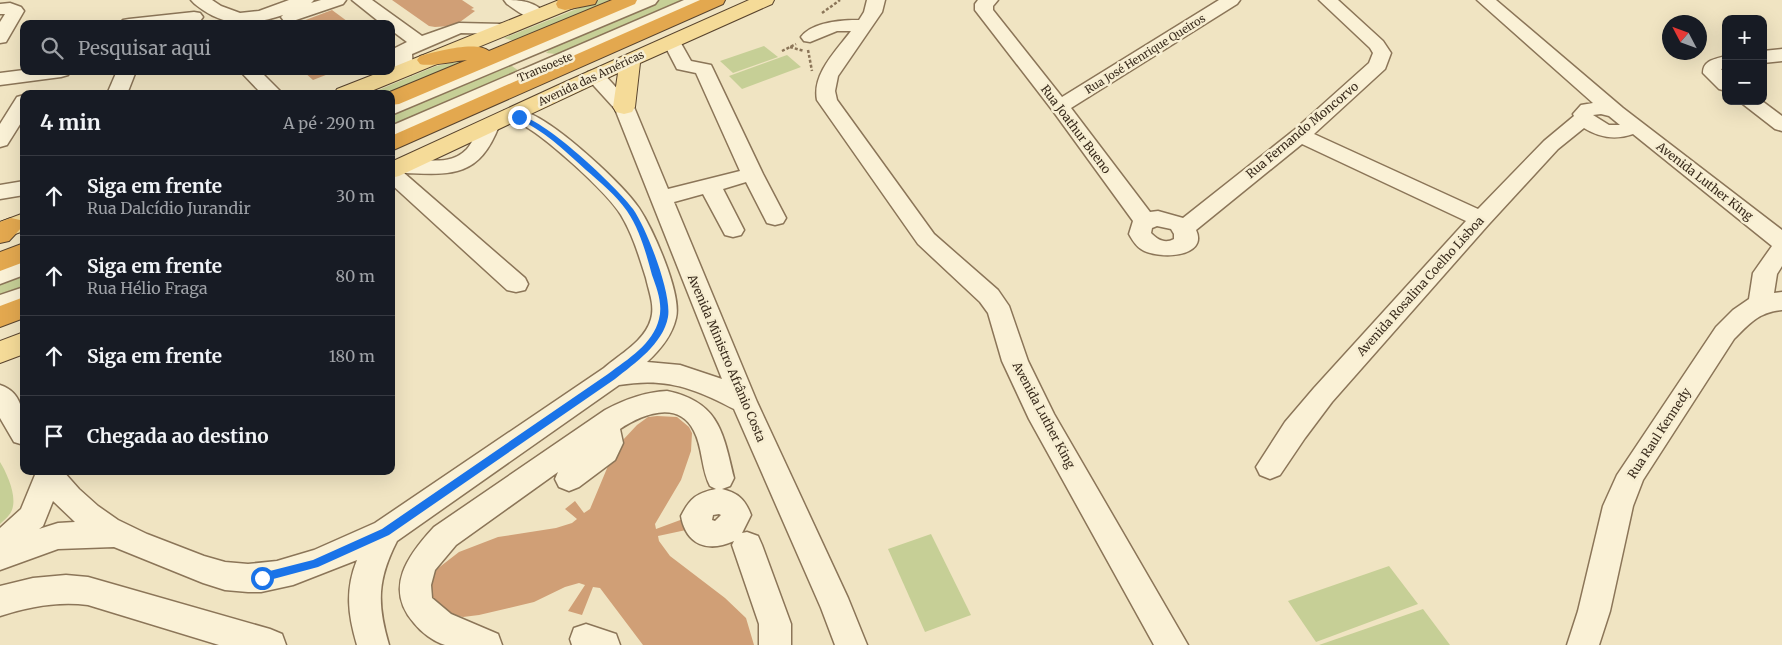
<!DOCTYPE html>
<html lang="pt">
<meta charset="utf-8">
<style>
:root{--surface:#171b24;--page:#20242c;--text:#f1f3f6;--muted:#9ea1a6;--line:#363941}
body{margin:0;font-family:Merriweather,serif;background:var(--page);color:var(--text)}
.controls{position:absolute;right:15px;top:15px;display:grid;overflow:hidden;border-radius:10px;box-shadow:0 5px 20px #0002}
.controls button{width:45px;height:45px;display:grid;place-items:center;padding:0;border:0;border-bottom:1px solid var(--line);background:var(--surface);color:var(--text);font:25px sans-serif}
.compass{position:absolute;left:1662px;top:15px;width:45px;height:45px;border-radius:50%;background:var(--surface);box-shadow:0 5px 20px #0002;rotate:311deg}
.stop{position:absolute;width:15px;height:15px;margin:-11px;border:4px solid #1a73e8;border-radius:50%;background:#fff}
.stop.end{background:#1a73e8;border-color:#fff;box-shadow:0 1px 5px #0008}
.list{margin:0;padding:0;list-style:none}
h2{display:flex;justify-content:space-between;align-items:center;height:65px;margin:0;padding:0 20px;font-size:21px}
h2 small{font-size:16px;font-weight:400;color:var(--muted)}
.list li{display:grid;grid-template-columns:32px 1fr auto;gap:15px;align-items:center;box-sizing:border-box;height:80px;padding:0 20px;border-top:1px solid var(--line)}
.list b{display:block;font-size:19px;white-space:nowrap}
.list p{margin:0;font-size:16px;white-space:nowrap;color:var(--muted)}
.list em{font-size:16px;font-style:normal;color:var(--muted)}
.icon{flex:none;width:28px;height:28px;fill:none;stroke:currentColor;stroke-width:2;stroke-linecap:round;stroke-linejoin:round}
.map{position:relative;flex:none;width:1782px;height:645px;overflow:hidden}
.search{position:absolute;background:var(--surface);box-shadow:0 5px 20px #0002;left:20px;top:20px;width:375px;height:55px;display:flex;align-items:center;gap:12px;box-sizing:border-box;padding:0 18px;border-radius:10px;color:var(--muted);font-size:19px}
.panel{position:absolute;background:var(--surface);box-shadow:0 5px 20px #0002;left:20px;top:90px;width:375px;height:385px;border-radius:10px}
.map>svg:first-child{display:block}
</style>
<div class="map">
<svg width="1782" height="645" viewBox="0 0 1782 645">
<rect width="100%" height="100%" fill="#f0e4c2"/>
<g fill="#c6cf96">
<polygon points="599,0 618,0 518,42 504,38"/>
<polygon points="657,0 692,0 565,55 546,53 556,43"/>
<polygon points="764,46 778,57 733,73 720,61"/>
<polygon points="787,55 801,67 742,89 729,76"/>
<polygon points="479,58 391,94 369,94 436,66"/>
<polygon points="509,64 522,73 391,131 391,114"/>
<polygon points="24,272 24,291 0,302 0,282"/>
<path d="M 0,462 C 8,475 20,502 9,515 C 7,518 3,521 0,524 Z"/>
<polygon points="931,534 971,615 925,632 888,549"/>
<polygon points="1389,566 1418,604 1316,642 1288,601"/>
<polygon points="1423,609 1450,645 1319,645"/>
</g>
<g fill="#d09f76">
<polygon points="392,0 462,0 474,8 471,9 475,11 460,22 451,26 435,27 429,26"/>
<polygon points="332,10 351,24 295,24"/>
<polygon points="303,71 336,71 313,80"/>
<polygon points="657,416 677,417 689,427 692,433 691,451 681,480 655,524 656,529 683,519 686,530 658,536 659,541 670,556 725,598 746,618 754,645 643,645 600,588 593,587 582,615 568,611 585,585 579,583 565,587 534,602 479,615 463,617 455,615 433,604 430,585 432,577 437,569 459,552 498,537 556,528 572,523 577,519 565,509 575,501 584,513 590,509 613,454 622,441 637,425 648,417"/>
</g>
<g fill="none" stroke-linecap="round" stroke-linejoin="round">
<g stroke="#8b7558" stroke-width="3">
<g id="minor">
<path d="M 191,0 L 212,0 L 221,6 L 240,13 L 259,11 L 289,0 L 314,0 L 311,3 L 321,0 L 346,0 L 343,4 L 290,22 L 284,21 L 281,17 L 283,15 C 255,24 229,28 203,10 C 199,7 195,5 191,0 Z"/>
<polygon points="352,0 372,0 422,36 459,23 503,24 509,25 512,29 509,33 503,34 461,33 412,54 413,70 411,74 404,76 397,74 395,70 393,52 395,48 407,42 391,30 391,24 382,24"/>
<path d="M 504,0 C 520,0 536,1 546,15 L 543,19 C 530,22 518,11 507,4 Z"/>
<polygon points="634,0 658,0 655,4 391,115 391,102"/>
<polygon points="684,0 707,0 704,4 391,140 391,126"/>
<path d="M 867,0 L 885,0 L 882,12 L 838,76 L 835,91 L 837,100 L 934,234 L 998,290 L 1009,306 L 1028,361 L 1054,414 L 1188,645 L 1154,645 L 1029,419 L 1002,361 L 988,313 L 980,302 L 918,244 L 817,100 C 812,74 836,51 851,31 L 837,31 L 810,42 L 804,41 L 801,37 C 812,22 842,20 859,20 L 864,12 Z"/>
<path d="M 978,0 L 998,0 L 993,6 L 993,10 L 1062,97 L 1219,0 L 1240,0 L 1237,4 L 1071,108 L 1150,212 L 1158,211 L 1183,218 L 1293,131 L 1369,63 L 1373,53 L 1370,48 L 1319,0 L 1338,0 L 1383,41 L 1391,53 L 1385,69 L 1314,134 L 1478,209 L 1544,141 L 1574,116 L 1573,114 L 1581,105 L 1593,103 L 1477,0 L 1496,0 L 1623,108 L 1782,230 L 1782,266 L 1777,274 L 1774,293 L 1782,292 L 1782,310 C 1759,312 1750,323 1734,339 L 1643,480 L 1633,506 L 1610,611 L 1599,645 L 1567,645 L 1578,611 L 1603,506 L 1617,475 L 1716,327 L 1733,310 L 1749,299 L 1753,273 L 1772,246 L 1633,134 C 1616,140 1600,138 1584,128 L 1558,149 L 1489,224 L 1332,402 L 1305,438 L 1280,475 L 1270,479 L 1260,475 L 1256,467 L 1285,422 L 1314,388 L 1466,221 L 1302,144 L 1196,230 C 1209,258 1157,260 1141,249 C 1135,245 1132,239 1129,234 L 1133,221 L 1053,111 L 975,10 L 975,4 ZM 1601,114 L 1609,116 L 1620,125 L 1609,125 L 1593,115 ZM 1157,226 L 1171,229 L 1174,234 L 1174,239 C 1165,244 1158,240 1151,233 L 1152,228 Z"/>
<polygon points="10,3 21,7 24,11 6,42 0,43 0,22 5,14 0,14 0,4"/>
<polygon points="194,12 200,13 203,17 200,21 180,24 120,24 123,20 129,19"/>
<path d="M 672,37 L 678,38 L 691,61 L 711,65 L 713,69 L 763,174 L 786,218 L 783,223 L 775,225 L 767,223 L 746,182 L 723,189 L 744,230 L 741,235 L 733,237 L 725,235 L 703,194 L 674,202 L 757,402 L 848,598 L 867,645 L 835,645 L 821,608 L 734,409 C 694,388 665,377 619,385 L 397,541 C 377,580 377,604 389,645 L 357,645 C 348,615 345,590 357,560 L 293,585 L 261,592 L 248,592 L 225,590 L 203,583 L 114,547 L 58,549 L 0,570 L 0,528 L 21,509 L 35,475 L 33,471 L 63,471 L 79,489 L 98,506 L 118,520 L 147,534 L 204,556 L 225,562 L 248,564 L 277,561 L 314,550 L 375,523 L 604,368 C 620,354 645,341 651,319 C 655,305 649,292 646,278 C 639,256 633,235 621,215 C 608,193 542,133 519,123 C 514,121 509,121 504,119 L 501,115 L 504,111 C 513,108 525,111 533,115 C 561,128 622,183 639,208 C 653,229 682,294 676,318 C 672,336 660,350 647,362 L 680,365 L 722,379 L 615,109 L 585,76 L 588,72 L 595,70 L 602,72 L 634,107 L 668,189 L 740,171 L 696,73 L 677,69 L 663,42 L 666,38 ZM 53,501 L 75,522 L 58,523 L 39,529 L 43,526 Z"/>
<polygon points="1782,49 1782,61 1763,63 1763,51"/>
<path d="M 1726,56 L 1726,68 L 1721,69 L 1726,75 L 1726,91 L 1719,89 L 1703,73 C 1703,60 1715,59 1726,56 Z"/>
<polygon points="24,70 24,71 70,71 68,75 61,77 0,85 0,73"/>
<polygon points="117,71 136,71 127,94 107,94"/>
<polygon points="240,71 260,71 283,94 262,94"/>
<polygon points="24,95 24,118 7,145 0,147 0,124 17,97"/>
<polygon points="1739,101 1762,101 1782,116 1782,131 1775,129"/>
<path d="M 489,120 L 496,122 L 499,126 C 479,177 453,175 404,173 L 525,278 L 528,284 L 525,290 L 516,292 L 507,290 L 391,184 L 391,166 C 413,151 445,172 467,149 C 474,141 476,130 482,122 Z"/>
<polygon points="24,181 24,195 0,199 0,185"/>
<polygon points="24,258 24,275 0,284 0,267"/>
<polygon points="24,287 24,305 0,314 0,295"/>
<path d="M 0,385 C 26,393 24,422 24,445 L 14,442 L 0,418 Z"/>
<path d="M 667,391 C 719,402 723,432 734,478 L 730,486 L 722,489 C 738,493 745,499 751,515 L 742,533 L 747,532 L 758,536 L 762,545 L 791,624 L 791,645 L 759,645 L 759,624 L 732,545 L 734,541 C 708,553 686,545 681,516 C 690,498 697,493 716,489 L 710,486 C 701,469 703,448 694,431 C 678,399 641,415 620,429 L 623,443 L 615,460 L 579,487 L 569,491 L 559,487 L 555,479 L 558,472 L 456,545 L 435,570 L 431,585 L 432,598 L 451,614 L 498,634 L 502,645 C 487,645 459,645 445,645 C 434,642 421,632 414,623 C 383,588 409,554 434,527 L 605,410 C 624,400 644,392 667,391 ZM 719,514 L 721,515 L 715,521 L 712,520 L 713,515 Z"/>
<path d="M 66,575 L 88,577 L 270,629 L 282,634 L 286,645 L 219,645 L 88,605 C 57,601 29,607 0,616 L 0,586 L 33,578 Z"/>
<polygon points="586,624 616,634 620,645 572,645 570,639 574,628"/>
</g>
</g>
<g stroke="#58432d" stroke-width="2">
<g id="major">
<polygon points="559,0 585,0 583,4 364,94 334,94 337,89 383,71 391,71 391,68"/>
<polygon points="749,0 774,0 772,4 640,63 635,107 632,112 624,114 616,112 613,107 618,73 399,176 391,178 391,162 565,82"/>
<polygon points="24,213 24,231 0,239 0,222"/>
<polygon points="24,332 24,354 0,363 0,341"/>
</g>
</g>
<g stroke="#58432d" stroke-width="2">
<g id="highway">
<polygon points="558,0 597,0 595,4 565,10 558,8 556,4"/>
<path d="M 612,0 L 637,0 L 635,4 L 399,104 L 391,105 L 391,94 L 385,94 L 467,60 C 453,61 431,67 420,64 L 417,60 L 420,56 C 435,52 476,40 489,51 Z"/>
<polygon points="700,0 725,0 723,4 391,151 391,136"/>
<polygon points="11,218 20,220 23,226 9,241 0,243 0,222"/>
<polygon points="24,243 24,262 0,271 0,252"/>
<polygon points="24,297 24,318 0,327 0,306"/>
</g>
</g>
<g stroke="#8b7558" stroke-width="2.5" stroke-dasharray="3 2" stroke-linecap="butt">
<polyline points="822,13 840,0"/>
<polyline points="790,47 804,51"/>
<polyline points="808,50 812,71"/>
<polyline points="782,51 796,44"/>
</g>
<use href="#minor" fill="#faf1d6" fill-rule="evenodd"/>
<use href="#major" fill="#f5db98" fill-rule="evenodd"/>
<use href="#highway" fill="#e3a84f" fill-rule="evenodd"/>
</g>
<path fill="#1a73e8" d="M 516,115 C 540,114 619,189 633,209 C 647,229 672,294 668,317 C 663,344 635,363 615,379 L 389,535 L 318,567 L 262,582 L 258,581 L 258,574 L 313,560 L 382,529 L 608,374 C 628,359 653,344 659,319 C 663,304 657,289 652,275 C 646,253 640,230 627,211 C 616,195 601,183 586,170 C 564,150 544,130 516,118 Z"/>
<g text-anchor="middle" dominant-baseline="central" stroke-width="5" stroke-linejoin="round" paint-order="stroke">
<g font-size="11" fill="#3a2c1d" stroke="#f7eed2">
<text transform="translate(1145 54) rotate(-32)">Rua José Henrique Queiros</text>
<text transform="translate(545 67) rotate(-23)">Transoeste</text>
<text transform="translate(591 78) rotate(-25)">Avenida das Américas</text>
</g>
<g font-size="12" fill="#3a2c1d" stroke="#f7eed2">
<text transform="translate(1076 129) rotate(53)">Rua Joathur Bueno</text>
<text transform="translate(1302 130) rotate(-40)">Rua Fernando Moncorvo</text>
<text transform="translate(1705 181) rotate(38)">Avenida Luther King</text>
<text transform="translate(1420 286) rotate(-48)">Avenida Rosalina Coelho Lisboa</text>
<text transform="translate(727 358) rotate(67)">Avenida Ministro Afrânio Costa</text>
<text transform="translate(1044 415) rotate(62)">Avenida Luther King</text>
<text transform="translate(1659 433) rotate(-57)">Rua Raul Kennedy</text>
</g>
</g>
</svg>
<div class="controls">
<button>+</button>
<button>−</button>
</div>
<svg class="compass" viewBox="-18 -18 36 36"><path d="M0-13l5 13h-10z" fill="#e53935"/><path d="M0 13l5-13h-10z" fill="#9ea1a6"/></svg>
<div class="stop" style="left:262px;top:578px"></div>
<div class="stop end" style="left:519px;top:117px"></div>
<div class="search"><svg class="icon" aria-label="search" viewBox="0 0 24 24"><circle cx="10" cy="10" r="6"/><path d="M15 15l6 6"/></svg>Pesquisar aqui</div>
<section class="panel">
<h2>4 min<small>A pé · 290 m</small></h2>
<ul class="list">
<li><svg class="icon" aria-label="ahead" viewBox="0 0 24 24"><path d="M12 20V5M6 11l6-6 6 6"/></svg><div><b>Siga em frente</b><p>Rua Dalcídio Jurandir</p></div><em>30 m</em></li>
<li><svg class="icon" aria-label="ahead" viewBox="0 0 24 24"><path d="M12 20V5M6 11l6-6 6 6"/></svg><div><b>Siga em frente</b><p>Rua Hélio Fraga</p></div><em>80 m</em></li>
<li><svg class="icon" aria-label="ahead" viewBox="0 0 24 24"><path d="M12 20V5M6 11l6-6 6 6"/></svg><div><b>Siga em frente</b></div><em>180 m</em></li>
<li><svg class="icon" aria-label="arrive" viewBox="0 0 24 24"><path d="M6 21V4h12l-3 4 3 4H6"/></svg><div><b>Chegada ao destino</b></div></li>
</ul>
</section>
</div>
